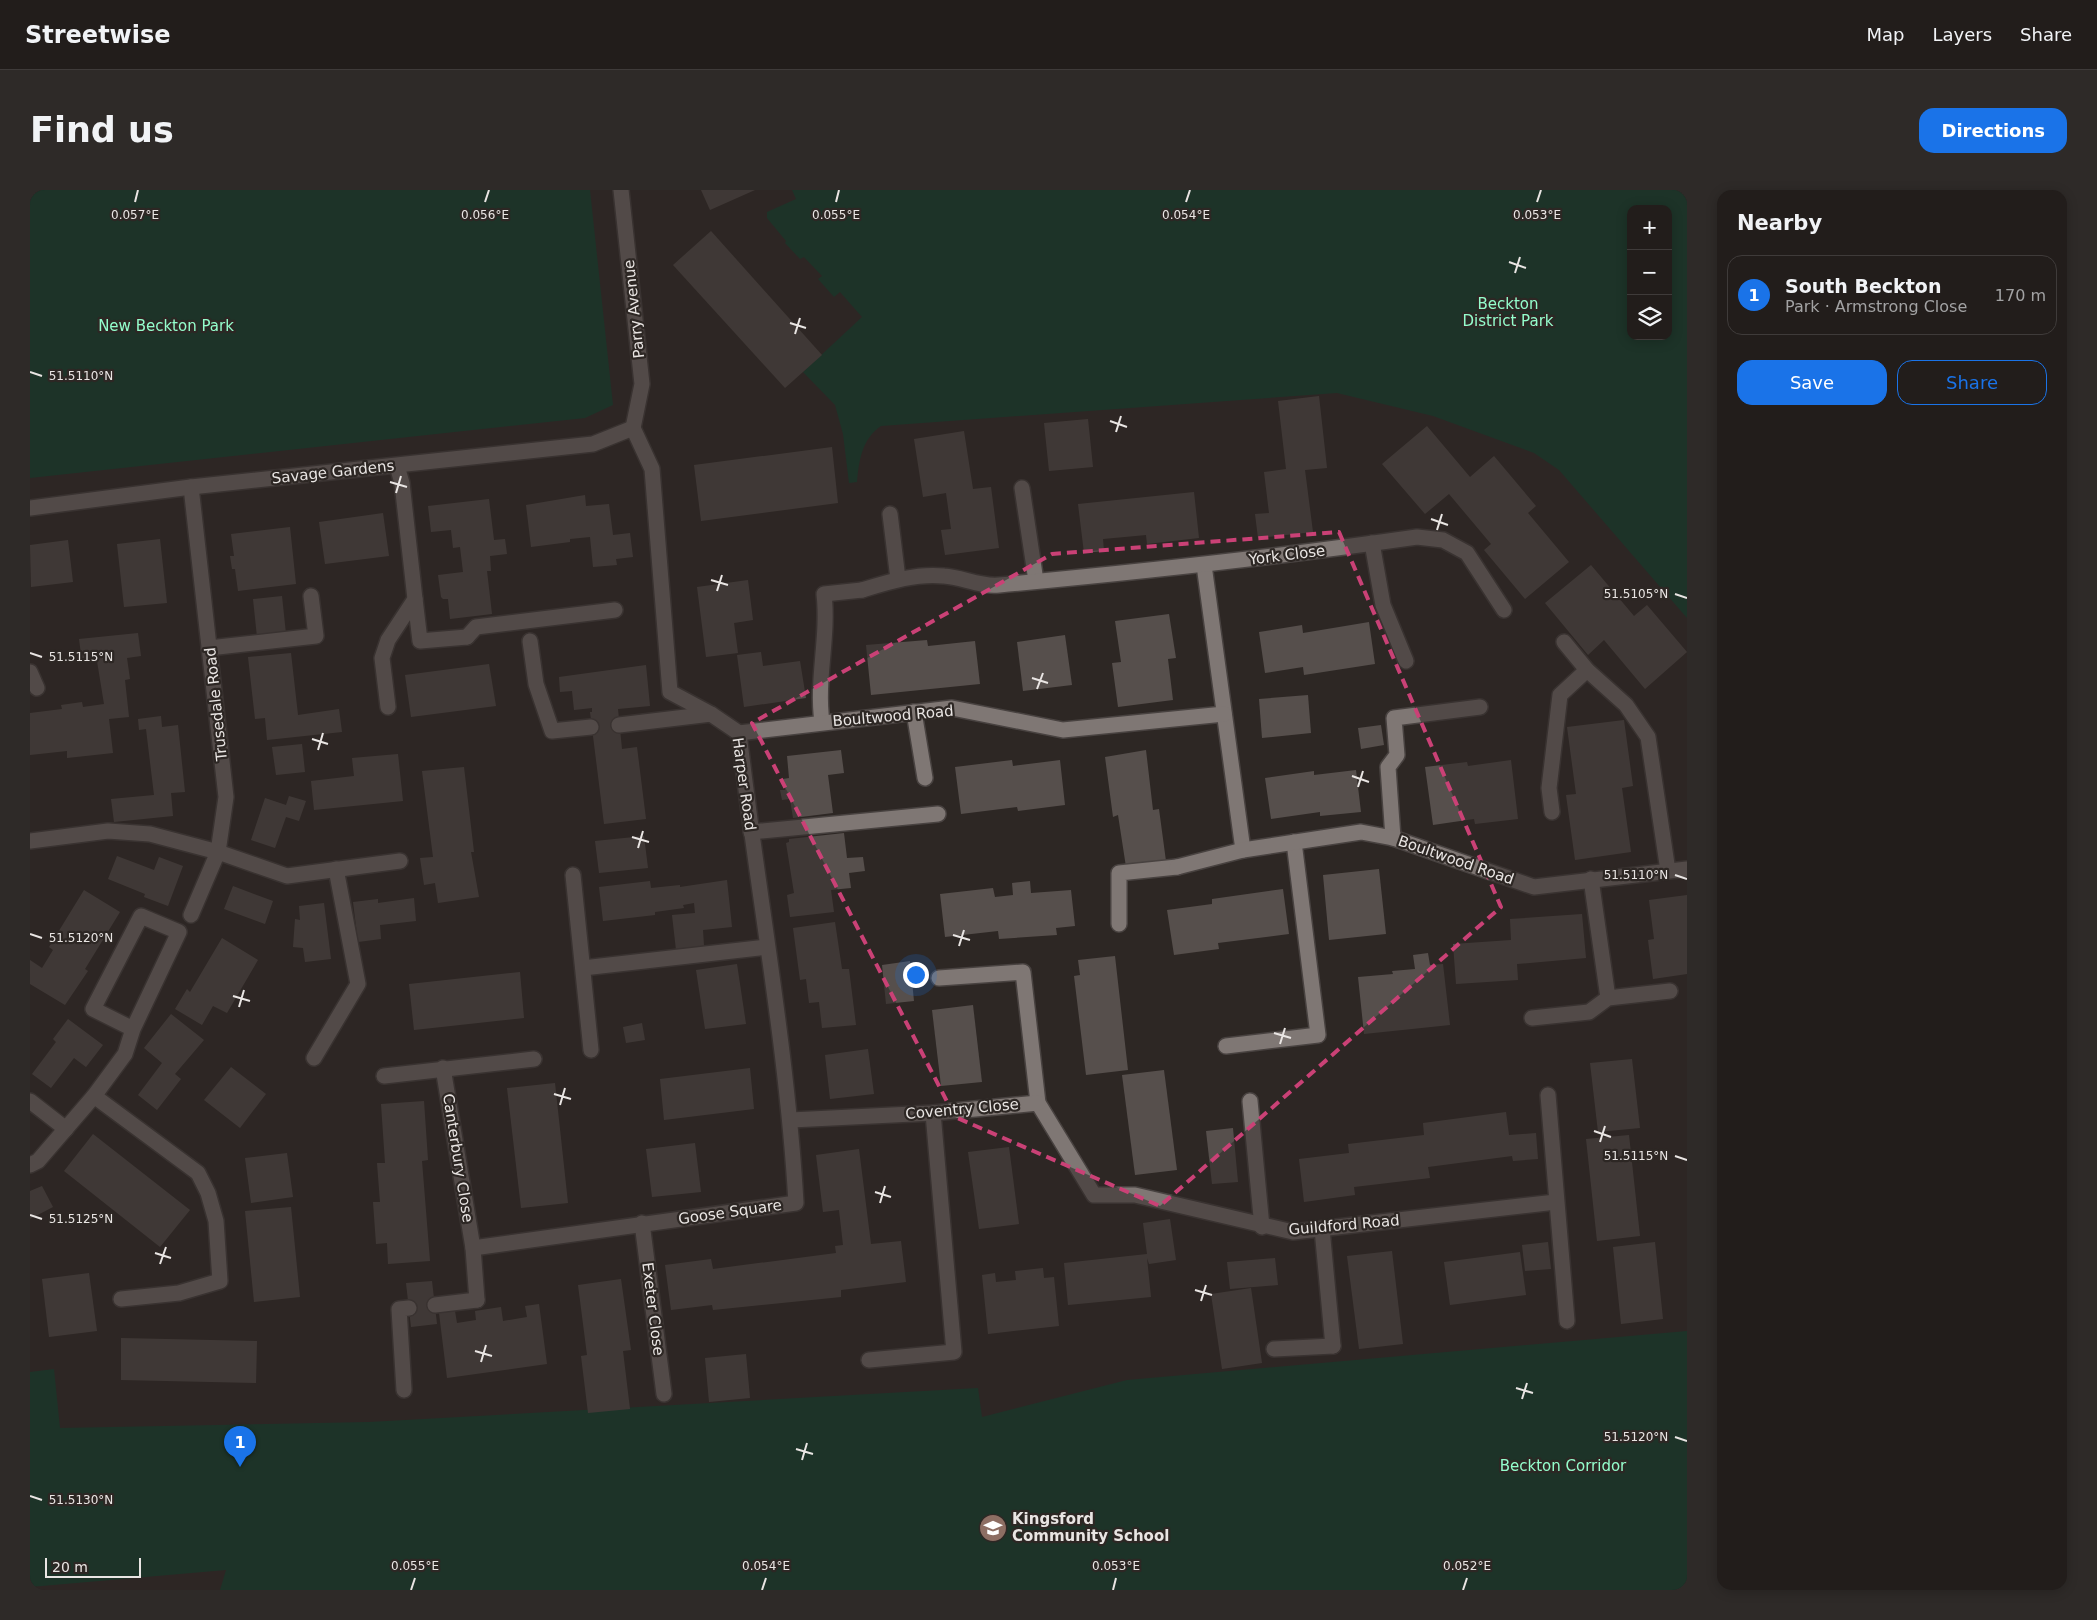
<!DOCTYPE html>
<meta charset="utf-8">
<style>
:root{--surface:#221d1b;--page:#2e2a28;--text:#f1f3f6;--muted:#a2a2a3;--line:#3f3b3a;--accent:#1a73e8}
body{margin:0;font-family:"DejaVu Sans",sans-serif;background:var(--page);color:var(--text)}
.controls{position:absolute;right:15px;top:15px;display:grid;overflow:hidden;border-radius:10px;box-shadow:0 2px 12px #0003}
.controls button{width:45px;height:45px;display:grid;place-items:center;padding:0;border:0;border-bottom:1px solid var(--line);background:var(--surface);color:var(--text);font:25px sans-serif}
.scale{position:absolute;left:15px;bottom:12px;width:96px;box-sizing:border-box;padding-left:5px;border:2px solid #e9e5e3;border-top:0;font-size:14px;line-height:18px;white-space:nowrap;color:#e9e5e3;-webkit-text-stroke:4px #2d2724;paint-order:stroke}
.you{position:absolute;left:885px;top:784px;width:18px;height:18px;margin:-12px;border:4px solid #fff;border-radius:50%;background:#1a73e8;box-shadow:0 0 0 8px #1a73e833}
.badge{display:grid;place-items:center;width:32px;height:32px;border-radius:50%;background:var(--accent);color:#fff;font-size:16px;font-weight:700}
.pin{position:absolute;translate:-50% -41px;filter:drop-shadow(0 1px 2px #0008)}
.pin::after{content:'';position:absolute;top:26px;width:18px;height:15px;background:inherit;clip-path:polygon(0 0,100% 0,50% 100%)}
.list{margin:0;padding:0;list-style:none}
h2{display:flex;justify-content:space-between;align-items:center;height:65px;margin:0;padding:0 20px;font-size:21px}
h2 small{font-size:16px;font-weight:400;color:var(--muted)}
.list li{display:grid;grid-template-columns:32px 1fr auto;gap:15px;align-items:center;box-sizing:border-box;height:80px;margin:0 10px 10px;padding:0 10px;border:1px solid var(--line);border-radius:15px}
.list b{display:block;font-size:19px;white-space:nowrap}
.list p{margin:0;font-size:16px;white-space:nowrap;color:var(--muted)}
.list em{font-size:16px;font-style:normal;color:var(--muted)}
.actions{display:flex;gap:10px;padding:15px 20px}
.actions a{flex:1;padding:11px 0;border:1px solid var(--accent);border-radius:15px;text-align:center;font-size:18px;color:var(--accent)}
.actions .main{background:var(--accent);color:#fff}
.icon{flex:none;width:28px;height:28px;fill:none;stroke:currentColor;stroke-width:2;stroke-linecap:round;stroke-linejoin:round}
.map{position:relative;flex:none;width:1657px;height:1400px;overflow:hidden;border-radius:15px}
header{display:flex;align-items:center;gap:30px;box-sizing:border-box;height:70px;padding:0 25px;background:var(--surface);border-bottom:1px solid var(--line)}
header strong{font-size:24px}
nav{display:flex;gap:28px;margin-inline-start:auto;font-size:18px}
.intro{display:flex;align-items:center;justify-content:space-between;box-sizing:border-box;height:120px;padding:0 30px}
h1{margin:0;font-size:35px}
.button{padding:12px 22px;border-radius:15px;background:var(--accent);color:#fff;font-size:18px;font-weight:700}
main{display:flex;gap:30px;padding:0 30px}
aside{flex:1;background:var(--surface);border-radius:15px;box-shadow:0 2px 12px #0003}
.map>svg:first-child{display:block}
</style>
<header>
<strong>Streetwise</strong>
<nav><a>Map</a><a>Layers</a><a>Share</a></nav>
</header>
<div class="intro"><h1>Find us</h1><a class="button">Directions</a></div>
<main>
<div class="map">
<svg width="1657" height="1400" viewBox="0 0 1657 1400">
<rect width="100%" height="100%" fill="#2d2724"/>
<g fill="#0a432e" fill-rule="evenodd">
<polygon points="0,0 560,0 583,215 555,228 0,288"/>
<path d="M 762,0 L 1657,0 L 1657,428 L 1529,280 L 1504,263 L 1403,226 L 1307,203 L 851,236 C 832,249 829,270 827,292 L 819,293 L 813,244 L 805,215 L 773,182 L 832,127 L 810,102 L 804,107 L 788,89 L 792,86 L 774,67 L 770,69 L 755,53 L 756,51 L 737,28 L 737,22 L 766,9 ZM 1601,19 L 1638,19 L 1638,146 L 1601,146 Z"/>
<polygon points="1657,1141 1657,1400 190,1400 196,1380 0,1397 0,1182 24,1179 30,1238 339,1232 948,1198 952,1227 1097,1190"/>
</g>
<g fill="#564f4c">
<polygon points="671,0 725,0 680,20"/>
<polygon points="681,41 792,165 755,198 643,75"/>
<polygon points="1289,206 1297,278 1275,280 1283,342 1228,348 1225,324 1239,323 1234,282 1256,279 1248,211"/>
<polygon points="1058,229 1063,277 1019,281 1014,233"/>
<polygon points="1397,236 1440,287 1464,266 1506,316 1498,323 1539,372 1495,409 1454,360 1461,354 1419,304 1395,324 1352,274"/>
<polygon points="934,241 943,299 961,297 969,358 915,365 911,340 921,339 916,303 893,307 884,249"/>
<polygon points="802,257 808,313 671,331 664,275"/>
<polygon points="1164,302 1169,348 1117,354 1116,345 1073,349 1074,361 1054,363 1048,314"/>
<polygon points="555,305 556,316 579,314 583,345 600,343 603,367 586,369 587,375 563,377 560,347 540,349 540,352 501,357 496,315"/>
<polygon points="459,309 464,350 475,349 477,364 460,366 461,381 457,381 462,424 420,429 418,409 413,409 411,407 408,385 433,382 430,357 423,358 421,340 401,342 398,316"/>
<polygon points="353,323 359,366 295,374 289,332"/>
<polygon points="260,337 266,394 208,401 205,379 202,379 200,366 204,366 201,344"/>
<polygon points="130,349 137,413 94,417 87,354"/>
<polygon points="38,350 43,392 1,397 0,355"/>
<polygon points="1561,375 1604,426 1617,415 1657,462 1615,499 1574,450 1558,465 1515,413"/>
<polygon points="718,390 723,430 704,433 708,463 676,467 667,397"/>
<polygon points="252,406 256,444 227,447 223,409"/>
<polygon points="1139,424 1146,468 1138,469 1143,510 1088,517 1082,473 1091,472 1085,431"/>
<polygon points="1339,432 1345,474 1274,485 1273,477 1235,483 1229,442 1272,435 1273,443"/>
<polygon points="108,443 111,466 97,468 100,489 95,490 99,527 79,529 83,563 37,568 37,561 0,565 0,523 32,519 31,515 52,512 53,517 74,514 67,471 52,472 49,449"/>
<polygon points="1035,445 1042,495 993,501 987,452"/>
<polygon points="897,450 898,456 945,451 950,494 841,505 836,455"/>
<polygon points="731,462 733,476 770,471 776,508 714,517 707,465"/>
<polygon points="261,463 268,525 309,519 312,542 237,550 235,528 225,529 218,467"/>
<polygon points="459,474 466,516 381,527 375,485"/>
<polygon points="616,475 620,516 588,519 592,559 607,557 616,629 574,634 560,522 562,522 562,518 544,520 542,501 530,502 529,487"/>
<polygon points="1278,505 1281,543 1232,548 1229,509"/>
<polygon points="131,526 132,537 148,535 155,602 141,603 143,626 84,632 81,609 124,605 116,539 109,540 108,529"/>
<polygon points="1594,530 1603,596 1592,598 1601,662 1545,670 1536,605 1546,604 1537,537"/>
<polygon points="1351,535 1354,555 1331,559 1328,538"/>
<polygon points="272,554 275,582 246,585 242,557"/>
<polygon points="811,560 814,583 798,585 803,623 763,628 760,609 752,610 750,600 755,600 753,589 759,588 757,566"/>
<polygon points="1116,560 1123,620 1129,619 1136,671 1096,677 1088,625 1083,627 1075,567"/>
<polygon points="368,564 373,611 284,620 281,591 324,586 322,568"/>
<polygon points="982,570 983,576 1030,570 1035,615 988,621 987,617 931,624 925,577"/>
<polygon points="1481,570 1488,629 1445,634 1444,629 1403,635 1395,577 1437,572 1438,576"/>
<polygon points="434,577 444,662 441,662 449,707 408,713 405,693 394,695 390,668 403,667 392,581"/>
<polygon points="1326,580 1331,622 1290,626 1290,622 1241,629 1235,588 1284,581 1284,585"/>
<polygon points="259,606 276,611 269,631 256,627 245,658 221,650 235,608 256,615"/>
<polygon points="814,643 817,668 833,667 835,681 819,683 821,698 801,700 804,722 760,727 757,705 764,703 756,653 759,652 759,649"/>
<polygon points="614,646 618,678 569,683 565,651"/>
<polygon points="87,666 124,680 129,667 153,676 138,716 114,707 115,704 78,689"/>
<polygon points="1349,679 1356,744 1299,750 1293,685"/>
<polygon points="697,690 702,737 673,740 674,756 646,760 642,725 665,723 664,713 653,715 654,718 625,722 625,725 573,731 569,697 620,691 621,698 650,695 650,697"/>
<polygon points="1000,691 1001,703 1041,700 1045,736 1026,738 1027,745 969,749 968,741 915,747 910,704 963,698 965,707 983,705 982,693"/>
<polygon points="203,696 243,711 235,734 194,719"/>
<polygon points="1253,699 1259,744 1188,753 1189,759 1144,765 1137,720 1182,714 1182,709"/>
<polygon points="54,700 90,722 55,779 58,781 35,815 0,794 0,770 12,778 23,760 19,757"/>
<polygon points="1657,705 1657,784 1623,789 1618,750 1624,749 1619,710"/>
<polygon points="384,708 386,731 350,735 351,749 328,752 323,712 348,709 348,713"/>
<polygon points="294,713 301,769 275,772 273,758 263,757 265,729 270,730 269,716"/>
<polygon points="1552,724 1556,768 1487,774 1488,790 1426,794 1423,754 1481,750 1480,729"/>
<polygon points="805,732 812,779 819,779 826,835 792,838 789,812 779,813 776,789 770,790 763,738"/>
<polygon points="192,748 228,770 197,823 183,816 172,835 145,819 157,799 160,802"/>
<polygon points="1398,763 1400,775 1413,774 1420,835 1334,844 1328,787 1363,784 1362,781 1385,779 1383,765"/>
<polygon points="1085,766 1098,880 1056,885 1044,786 1050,785 1048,770"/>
<polygon points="880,771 884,811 856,814 852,775"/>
<polygon points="707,774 716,834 675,839 666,780"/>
<polygon points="490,782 494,828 384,840 379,794"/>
<polygon points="943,815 952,892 911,896 902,820"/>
<polygon points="141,824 174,850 145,884 151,889 127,920 108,905 132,873 114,858"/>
<polygon points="38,829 73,855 56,877 44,868 21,898 2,884 26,852 23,849"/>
<polygon points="612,833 615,850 596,853 593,837"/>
<polygon points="838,859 844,904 800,909 795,865"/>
<polygon points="1602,869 1610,938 1568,942 1560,873"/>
<polygon points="201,877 236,904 210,938 174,910"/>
<polygon points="720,878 724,919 634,930 630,889"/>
<polygon points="1134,880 1147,980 1105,985 1092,885"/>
<polygon points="525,893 538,1013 491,1018 477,898"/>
<polygon points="394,911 398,970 392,971 400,1071 358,1074 357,1053 346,1054 343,1012 350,1012 347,973 355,973 351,914"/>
<polygon points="1476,922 1479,945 1506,943 1508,969 1483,971 1482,966 1398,977 1400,988 1324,997 1325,1005 1274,1012 1269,969 1319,963 1318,954 1394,945 1393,933"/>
<polygon points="1203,938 1208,992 1182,994 1176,941"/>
<polygon points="63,944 160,1020 130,1057 34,981"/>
<polygon points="1599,945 1610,1046 1567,1051 1556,949"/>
<polygon points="665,953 671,1002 622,1007 616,959"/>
<polygon points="979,957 989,1034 949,1039 938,962"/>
<polygon points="829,959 841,1054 871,1051 876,1092 811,1100 811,1107 683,1120 682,1115 641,1120 635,1075 681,1069 683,1079 806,1063 805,1056 813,1055 809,1020 793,1022 786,965"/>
<polygon points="257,963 263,1007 221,1013 215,968"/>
<polygon points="12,996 23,1017 0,1029 0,1001"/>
<polygon points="261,1017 270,1107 224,1112 215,1021"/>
<polygon points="1140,1029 1146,1070 1119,1074 1117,1068 1121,1107 1038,1115 1034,1073 1117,1064 1113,1033"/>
<polygon points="1518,1052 1521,1079 1495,1081 1492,1055"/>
<polygon points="1625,1052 1633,1129 1591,1134 1583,1057"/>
<polygon points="1362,1061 1373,1154 1329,1159 1317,1066"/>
<polygon points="1490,1062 1496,1105 1420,1115 1414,1072"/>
<polygon points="1245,1068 1248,1095 1200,1099 1197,1072"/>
<polygon points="1013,1078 1014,1088 1024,1087 1029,1136 958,1144 952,1085 965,1083 966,1092 986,1090 985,1081"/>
<polygon points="59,1083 67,1141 19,1147 12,1089"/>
<polygon points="591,1089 601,1160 593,1161 600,1219 558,1223 551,1166 557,1165 548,1095"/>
<polygon points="402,1091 407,1134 381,1137 376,1093"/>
<polygon points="1221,1098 1232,1173 1192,1179 1181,1104"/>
<polygon points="509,1114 517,1174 417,1188 409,1123 425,1121 427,1133 446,1130 445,1121 471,1117 473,1131 497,1127 495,1116"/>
<polygon points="91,1148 227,1151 226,1193 91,1190"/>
<polygon points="716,1164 720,1208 679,1212 675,1168"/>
</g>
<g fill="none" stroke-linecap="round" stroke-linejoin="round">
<g stroke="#484240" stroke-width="18">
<g id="lane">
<polyline points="860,324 868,389"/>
<polyline points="1342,353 1353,415 1376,471"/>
<polyline points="437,447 446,437 585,420"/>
<polyline points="500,451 506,494 522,541 561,537"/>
<polyline points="179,458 286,446 281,406"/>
<polyline points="884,522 895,588"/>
<path d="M 792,532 C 786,489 799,447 794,404 L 832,400"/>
<polyline points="589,535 681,524"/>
<polyline points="1522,622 1519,598 1530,505 1557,480"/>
<polyline points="721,642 908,624"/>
<polyline points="1363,648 1358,577 1367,565 1364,528 1450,517"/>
<polyline points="0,651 78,641 120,644 188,662"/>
<polyline points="543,685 561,860"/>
<polyline points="1561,689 1578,808"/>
<polyline points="1089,734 1089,683 1147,677"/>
<polyline points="553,778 737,757"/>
<polyline points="1502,828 1559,822 1578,808 1640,801"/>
<polyline points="1196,856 1288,845 1264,652"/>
<polyline points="284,868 328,794 306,679"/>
<polyline points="0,911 36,939"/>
<polyline points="1220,911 1232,1037"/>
<polyline points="405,1115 447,1110"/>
<polyline points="1244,1159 1303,1156"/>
<polyline points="839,1170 924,1162 903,923"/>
<polyline points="374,1200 369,1119 379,1118"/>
</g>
</g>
<g stroke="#484240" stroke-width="18">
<g id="street">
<polyline points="591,0 612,194 603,238"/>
<polyline points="992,298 1006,391"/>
<polyline points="0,318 161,297 563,254 603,238"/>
<polyline points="1174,375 1213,660"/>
<path d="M 832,400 C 858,392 886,383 914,386 C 932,387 950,397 969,395 C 1109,382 1248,367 1387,347 L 1413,350 L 1437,363 L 1474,420"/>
<polyline points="385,409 390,451 437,447"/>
<polyline points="1534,452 1557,480 1596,515 1618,547 1638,681"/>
<polyline points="0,482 7,498"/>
<polyline points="358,517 352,468 358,450 385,409 372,293 367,276"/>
<polyline points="709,543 922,518 1033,540 1194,524"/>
<polyline points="188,662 257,686 370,671"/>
<polyline points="1147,677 1213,660 1331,642 1363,648 1504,697 1657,679"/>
<polyline points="161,725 188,662 196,607 161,297"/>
<polyline points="909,788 993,782 1008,913 1064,1005 1105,1005 1263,1042 1526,1012"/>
<polyline points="413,878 443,1058 447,1110"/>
<polyline points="354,886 504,869"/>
<polyline points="1518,905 1537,1131"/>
<polyline points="64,906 168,983 178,1003 186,1031 190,1091 149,1103 91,1109"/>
<polyline points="761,930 903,923 1008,913"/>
<polyline points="0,975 8,971 64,906 95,864 103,839 149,742 111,726 63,819 103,839"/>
<polyline points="612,1033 634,1204"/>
<polyline points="1292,1039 1303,1156"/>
<path d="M 443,1058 L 766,1013 C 757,855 727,700 709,543 L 681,524 L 640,502 L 622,279 L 603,238"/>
</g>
</g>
<use href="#lane" stroke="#7f7774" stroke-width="15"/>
<use href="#street" stroke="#7f7774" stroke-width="15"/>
</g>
<path d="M0 0H1657V1400H0ZM 1309,342 L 1471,717 L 1130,1016 L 925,927 L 722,533 L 1022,364 Z" fill="#2d2724" fill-opacity=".55" fill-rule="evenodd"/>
<path fill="none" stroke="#ca4176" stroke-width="4" stroke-dasharray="10 6" stroke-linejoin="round" d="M 1309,342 L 1471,717 L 1130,1016 L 925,927 L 722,533 L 1022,364 Z"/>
<path fill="none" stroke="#e9e5e3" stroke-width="2" d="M 105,12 L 108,0M 455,12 L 459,0M 806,12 L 809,0M 1156,12 L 1160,0M 1507,12 L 1511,0M 1479,72 L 1496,78M 1485,83 L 1490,67M 760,133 L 776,138M 765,144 L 770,128M 0,182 L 12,186M 1080,231 L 1097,237M 1086,242 L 1091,226M 360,292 L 377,297M 366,303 L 371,286M 1401,329 L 1418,335M 1407,340 L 1412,324M 681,390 L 698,395M 687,401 L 692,385M 1645,404 L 1657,408M 0,463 L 12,467M 1002,488 L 1018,493M 1007,499 L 1013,483M 282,549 L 298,554M 288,560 L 293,543M 1322,586 L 1339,592M 1328,597 L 1333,581M 602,647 L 619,652M 608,658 L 613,641M 1645,685 L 1657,689M 0,744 L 12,748M 923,745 L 940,750M 929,756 L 934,740M 203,806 L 220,811M 209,817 L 214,800M 1244,843 L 1261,848M 1250,854 L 1255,838M 524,904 L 541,909M 530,915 L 535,898M 1564,941 L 1581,947M 1570,952 L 1575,936M 1645,966 L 1657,970M 845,1002 L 861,1007M 850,1013 L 855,996M 0,1025 L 12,1029M 125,1063 L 141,1068M 130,1074 L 136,1057M 1165,1100 L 1182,1105M 1171,1111 L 1176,1095M 445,1161 L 462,1166M 451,1172 L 456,1155M 1486,1198 L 1503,1203M 1492,1209 L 1497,1193M 1645,1247 L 1657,1251M 766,1259 L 783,1264M 772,1270 L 777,1253M 0,1306 L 12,1310M 381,1400 L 385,1388M 732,1400 L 736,1388M 1083,1400 L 1086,1388M 1433,1400 L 1437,1388"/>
<defs>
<g id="school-disc" transform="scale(1.4375)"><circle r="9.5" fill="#8d6e63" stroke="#2d2724"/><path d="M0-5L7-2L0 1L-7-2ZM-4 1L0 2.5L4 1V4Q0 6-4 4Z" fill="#fff"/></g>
</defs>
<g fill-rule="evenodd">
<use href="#school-disc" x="963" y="1338"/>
</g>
<g text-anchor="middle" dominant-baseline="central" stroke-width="4.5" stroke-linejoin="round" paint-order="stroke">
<g font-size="15" fill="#94fdcc" stroke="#2d2724">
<text x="1478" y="114">Beckton<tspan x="1478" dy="17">District Park</tspan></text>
<text x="136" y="136">New Beckton Park</text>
<text x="1533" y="1276">Beckton Corridor</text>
</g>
<g font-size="15" fill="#e9e5e3" stroke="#2d2724">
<text transform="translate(604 119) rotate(-96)">Parry Avenue</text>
<text transform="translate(303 282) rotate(-6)">Savage Gardens</text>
<text transform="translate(1257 365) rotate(-7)">York Close</text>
<text transform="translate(186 514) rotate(-96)">Trusedale Road</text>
<text transform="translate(863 526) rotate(-5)">Boultwood Road</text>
<text transform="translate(714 594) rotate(82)">Harper Road</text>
<text transform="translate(1426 670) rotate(19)">Boultwood Road</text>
<text transform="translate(932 919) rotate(-5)">Coventry Close</text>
<text transform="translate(428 968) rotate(81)">Canterbury Close</text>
<text transform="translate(700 1022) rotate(-8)">Goose Square</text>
<text transform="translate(1314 1035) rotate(-5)">Guildford Road</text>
<text transform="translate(623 1119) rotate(83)">Exeter Close</text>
</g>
<g font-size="15" font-weight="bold" fill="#e9e5e3" stroke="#2d2724" text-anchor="start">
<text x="982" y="1329">Kingsford<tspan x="982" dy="17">Community School</tspan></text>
</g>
</g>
<g font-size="12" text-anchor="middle" fill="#e9e5e3" stroke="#2d2724" stroke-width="4.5" stroke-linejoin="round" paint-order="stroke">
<text x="105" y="29">0.057°E</text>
<text x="455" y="29">0.056°E</text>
<text x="806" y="29">0.055°E</text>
<text x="1156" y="29">0.054°E</text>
<text x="1507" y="29">0.053°E</text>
<text x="51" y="190">51.5110°N</text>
<text x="1606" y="408">51.5105°N</text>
<text x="51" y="471">51.5115°N</text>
<text x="1606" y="689">51.5110°N</text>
<text x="51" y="752">51.5120°N</text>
<text x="1606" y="970">51.5115°N</text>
<text x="51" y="1033">51.5125°N</text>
<text x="1606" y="1251">51.5120°N</text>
<text x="51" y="1314">51.5130°N</text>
<text x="385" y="1380">0.055°E</text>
<text x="736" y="1380">0.054°E</text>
<text x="1086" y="1380">0.053°E</text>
<text x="1437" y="1380">0.052°E</text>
</g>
</svg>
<div class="controls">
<button>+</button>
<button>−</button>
<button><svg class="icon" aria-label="layers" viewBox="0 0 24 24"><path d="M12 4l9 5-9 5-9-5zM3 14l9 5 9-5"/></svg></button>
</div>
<div class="scale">20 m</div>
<div class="you"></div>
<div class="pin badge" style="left:210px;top:1277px">1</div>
</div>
<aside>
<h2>Nearby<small></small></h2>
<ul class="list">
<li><span class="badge">1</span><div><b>South Beckton</b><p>Park · Armstrong Close</p></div><em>170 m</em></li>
</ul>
<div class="actions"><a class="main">Save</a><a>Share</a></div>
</aside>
</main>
